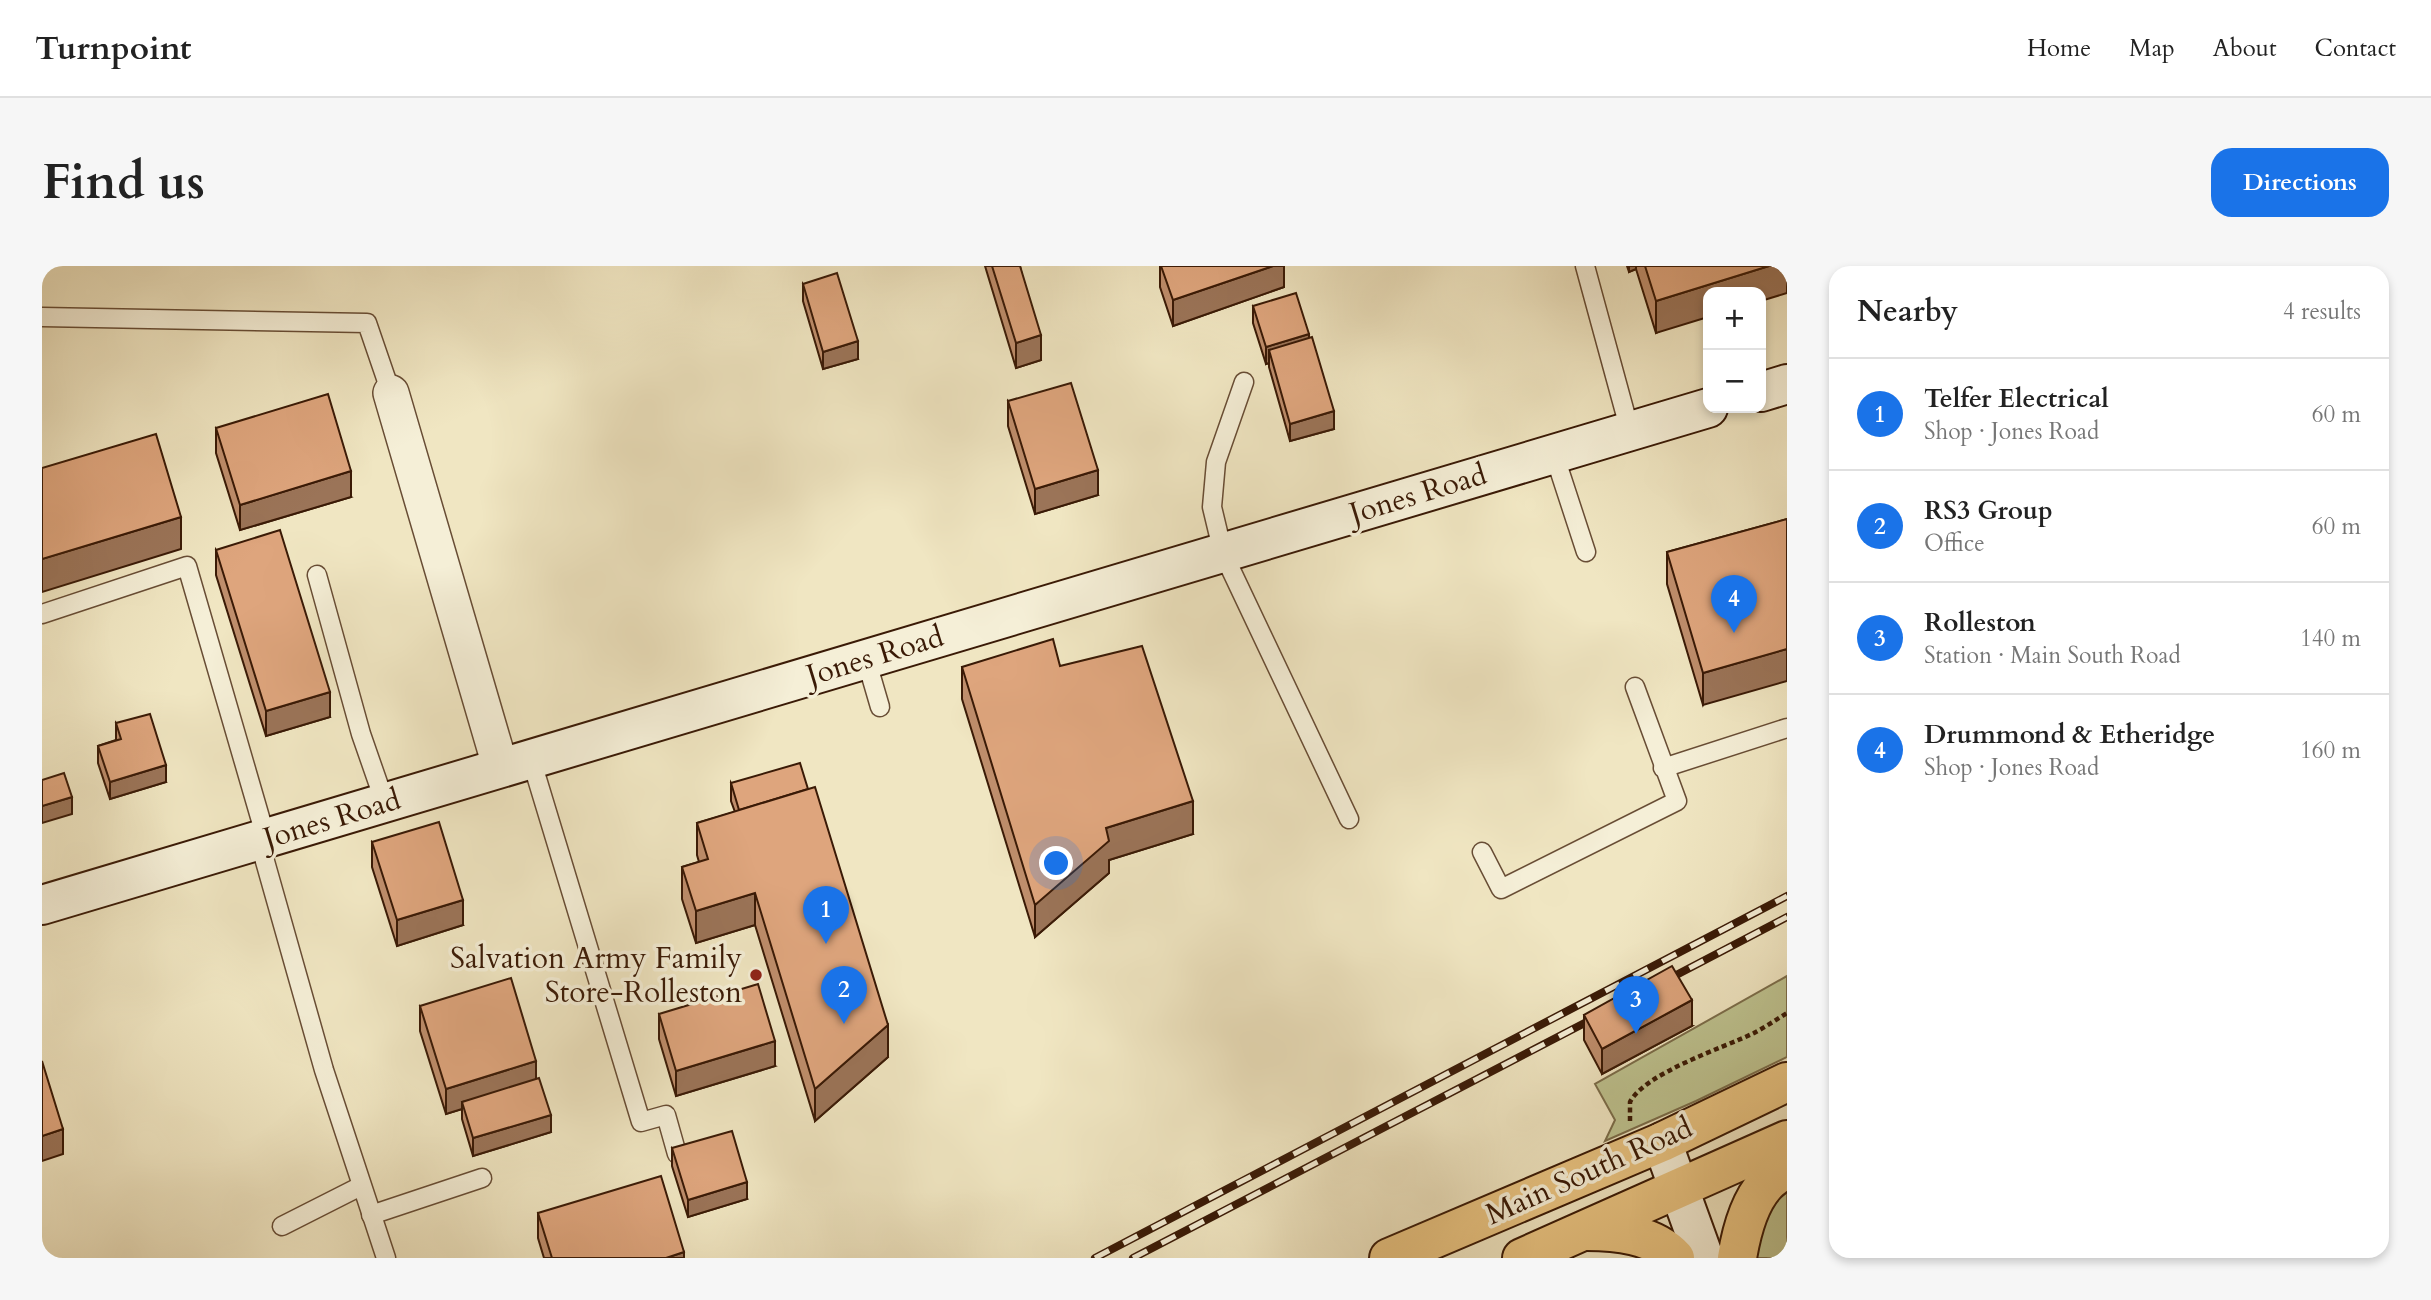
<!DOCTYPE html>
<meta charset="utf-8">
<style>
:root{--surface:#fff;--page:#f6f6f6;--text:#222;--muted:#767676;--line:#e0e0e0;--accent:#1a73e8}
body{margin:0;font-family:Cardo,serif;background:var(--page);color:var(--text)}
.controls{position:absolute;right:21px;top:21px;display:grid;overflow:hidden;border-radius:14px;box-shadow:0 4px 10px #0003}
.controls button{width:63px;height:63px;display:grid;place-items:center;padding:0;border:0;border-bottom:2px solid var(--line);background:var(--surface);color:var(--text);font:35px sans-serif}
.you{position:absolute;left:1015px;top:598px;width:24px;height:24px;margin:-18px;border:5px solid #fff;border-radius:50%;background:#1a73e8;box-shadow:0 0 0 10px #1a73e833}
.badge{display:grid;place-items:center;width:46px;height:46px;border-radius:50%;background:var(--accent);color:#fff;font-size:23px;font-weight:700}
.pin{position:absolute;translate:-50% -58px;filter:drop-shadow(0 2px 4px #0008)}
.pin::after{content:'';position:absolute;top:37px;width:24px;height:21px;background:inherit;clip-path:polygon(0 0,100% 0,50% 100%)}
.list{margin:0;padding:0;list-style:none}
h2{display:flex;justify-content:space-between;align-items:center;height:91px;margin:0;padding:0 28px;font-size:30px}
h2 small{font-size:23px;font-weight:400;color:var(--muted)}
.list li{display:grid;grid-template-columns:46px 1fr auto;gap:21px;align-items:center;box-sizing:border-box;height:112px;padding:0 28px;border-top:2px solid var(--line)}
.list b{display:block;font-size:26px;white-space:nowrap}
.list p{margin:0;font-size:23px;white-space:nowrap;color:var(--muted)}
.list em{font-size:23px;font-style:normal;color:var(--muted)}
.map{position:relative;flex:none;width:1745px;height:992px;overflow:hidden;border-radius:21px}
header{display:flex;align-items:center;gap:42px;box-sizing:border-box;height:98px;padding:0 35px;background:var(--surface);border-bottom:2px solid var(--line)}
header strong{font-size:33px}
nav{display:flex;gap:38px;margin-inline-start:auto;font-size:24px}
.intro{display:flex;align-items:center;justify-content:space-between;box-sizing:border-box;height:168px;padding:0 42px}
h1{margin:0;font-size:49px}
.button{padding:18px 32px;border-radius:21px;background:var(--accent);color:#fff;font-size:24px;font-weight:700}
main{display:flex;gap:42px;padding:0 42px}
aside{flex:1;background:var(--surface);border-radius:21px;box-shadow:0 4px 10px #0003}
.map>svg:first-child{display:block}
</style>
<header>
<strong>Turnpoint</strong>
<nav><a>Home</a><a>Map</a><a>About</a><a>Contact</a></nav>
</header>
<div class="intro"><h1>Find us</h1><a class="button">Directions</a></div>
<main>
<div class="map">
<svg width="1745" height="992" viewBox="0 0 1745 992">
<rect width="100%" height="100%" fill="#f0e6c2"/>
<filter id="stains"><feTurbulence type="fractalNoise" baseFrequency=".00286" numOctaves="4"/><feColorMatrix values="0 0 0 0 .2 0 0 0 0 .09 0 0 0 0 .02 0 0 0 .5 -.17"/></filter>
<radialGradient id="worn" r=".72"><stop offset=".6" stop-color="#630" stop-opacity="0"/><stop offset="1" stop-color="#630" stop-opacity=".3"/></radialGradient>
<g fill="#bec390" stroke="#7c6e4b" stroke-width="2">
<polygon points="1745,710 1745,791 1654,835 1563,875 1573,854 1553,818"/>
<polygon points="1745,919 1745,992 1713,992 1725,936"/>
</g>
<g fill="none" stroke-linecap="round" stroke-linejoin="round">
<g stroke="#684d35" stroke-width="21">
<g id="service">
<polyline points="1543,0 1588,165"/>
<polyline points="0,51 325,57 349,127"/>
<polyline points="1202,116 1174,196 1170,241 1181,287 1307,553"/>
<polyline points="1512,188 1544,286"/>
<polyline points="275,309 319,468 343,537"/>
<polyline points="0,348 145,300 224,572"/>
<polyline points="824,393 838,441"/>
<polyline points="489,493 599,856 624,849 635,888"/>
<polyline points="1621,502 1745,462"/>
<polyline points="217,574 282,804 344,992"/>
<polyline points="1440,586 1459,623 1635,535 1593,421"/>
<polyline points="329,949 440,912"/>
<polyline points="240,960 319,920"/>
</g>
</g>
<g stroke="#684d35" stroke-width="38">
<polyline id="minor" points="349,127 459,503"/>
</g>
<g stroke="#3a1a06" stroke-width="42">
<g id="secondary">
<polyline points="1719,126 1745,118"/>
<polyline points="0,639 1666,142"/>
<polyline points="1620,876 1662,992"/>
</g>
</g>
<g stroke="#3a1a06" stroke-width="42">
<g id="trunk">
<path d="M 1544,965 C 1574,965 1611,968 1633,992"/>
<polyline points="1347,992 1620,876 1745,816"/>
<polyline points="1480,992 1745,874"/>
<path d="M 1695,992 C 1699,968 1706,938 1723,919 C 1729,912 1738,907 1745,901"/>
</g>
</g>
<path stroke="#3a1a06" stroke-width="4.5" stroke-dasharray="5 3.5" stroke-linecap="butt" d="M 1588,855 L 1588,836 C 1603,807 1681,782 1712,767 C 1723,761 1734,754 1745,747"/>
<use href="#service" stroke="#f5efd7" stroke-width="18"/>
<use href="#minor" stroke="#f5efd7" stroke-width="35"/>
<use href="#secondary" stroke="#f5efd7" stroke-width="38"/>
<use href="#trunk" stroke="#e8c381" stroke-width="38"/>
<g stroke="#3a1a06" stroke-width="8">
<g id="rail">
<polyline points="1619,717 1745,651"/>
<polyline points="1053,992 1745,630"/>
<polyline points="1091,992 1560,748"/>
</g>
</g>
<use href="#rail" stroke="#f5efd7" stroke-width="5" stroke-dasharray="16" stroke-linecap="butt"/>
</g>
<g fill="#bf8e6c" stroke="#3a1a06" stroke-width="2">
<polygon points="943,0 978,0 999,94 974,102"/>
<polygon points="1118,0 1242,0 1242,21 1131,60 1118,21"/>
<polygon points="1585,0 1745,0 1614,67 1594,3 1587,6"/>
<polygon points="761,18 816,93 781,103 761,35"/>
<polygon points="1211,40 1267,72 1292,163 1248,175 1227,101 1227,97 1224,98 1211,57"/>
<polygon points="966,135 1056,229 993,248 966,160"/>
<polygon points="174,162 309,231 198,264 174,187"/>
<polygon points="1745,253 1661,439 1625,318 1625,286"/>
<polygon points="174,284 288,451 224,470 174,309"/>
<polygon points="1018,400 1151,568 1067,594 1067,607 993,671 920,433 920,401"/>
<polygon points="74,457 124,516 68,533 56,497 56,480 74,474"/>
<polygon points="689,517 846,791 773,855 713,659 654,677 640,633 640,601 657,596 655,589 655,557 693,546 689,535"/>
<polygon points="330,576 421,659 355,680 330,601"/>
<polygon points="378,740 494,813 509,866 431,890 420,853 420,843 404,848 378,765"/>
<polygon points="617,748 733,800 634,830 617,773"/>
<polygon points="1542,749 1650,760 1560,808 1542,774"/>
<polygon points="630,882 705,933 646,951 630,900"/>
<polygon points="496,947 642,992 502,992 496,972"/>
</g>
<g fill="#9b7458" stroke="#3a1a06" stroke-width="2">
<polygon points="1231,0 1242,0 1242,21 1131,60 1131,34"/>
<polygon points="1587,0 1594,0 1594,3 1587,6"/>
<polygon points="1727,0 1745,0 1745,27 1719,35 1719,26 1666,26 1666,51 1614,67 1614,35"/>
<polygon points="1267,68 1267,86 1227,84 1227,97 1224,98 1224,81"/>
<polygon points="999,69 999,94 974,102 974,77"/>
<polygon points="816,75 816,93 781,103 781,86"/>
<polygon points="1292,145 1292,163 1248,175 1248,158"/>
<polygon points="1056,204 1056,229 993,248 993,223"/>
<polygon points="309,205 309,231 198,264 198,239"/>
<polygon points="139,251 139,283 0,326 0,293"/>
<polygon points="1745,383 1745,415 1661,439 1661,407"/>
<polygon points="288,426 288,451 224,470 224,445"/>
<polygon points="124,499 124,516 68,533 68,516"/>
<polygon points="30,531 30,548 0,557 0,540"/>
<polygon points="1151,535 1151,568 1067,594 1067,607 993,671 993,639 1064,562"/>
<polygon points="713,627 713,659 654,677 654,645"/>
<polygon points="421,634 421,659 355,680 355,654"/>
<polygon points="1650,734 1650,760 1560,808 1560,783"/>
<polygon points="846,759 846,791 773,855 773,823"/>
<polygon points="733,775 733,800 634,830 634,805"/>
<polygon points="494,795 494,820 420,836 420,843 404,848 404,823"/>
<polygon points="509,849 509,866 431,890 431,872"/>
<polygon points="21,863 21,888 0,895 0,870"/>
<polygon points="705,916 705,933 646,951 646,934"/>
<polygon points="642,986 642,992 624,992"/>
</g>
<g fill="#dea57d" stroke="#3a1a06" stroke-width="2">
<polygon points="950,0 978,0 999,69 974,77"/>
<polygon points="1119,0 1231,0 1131,34"/>
<polygon points="1603,0 1727,0 1614,35"/>
<polygon points="795,7 816,75 781,86 761,18"/>
<polygon points="1254,27 1267,68 1224,81 1211,40"/>
<polygon points="1270,71 1292,145 1248,158 1227,84"/>
<polygon points="1029,117 1056,204 993,223 966,135"/>
<polygon points="286,128 309,205 198,239 174,162"/>
<polygon points="114,168 139,251 0,293 0,202"/>
<polygon points="1745,253 1745,383 1661,407 1625,286"/>
<polygon points="238,264 288,426 224,445 174,284"/>
<polygon points="1011,373 1018,400 1100,380 1151,535 1064,562 1067,575 993,639 920,401"/>
<polygon points="108,448 124,499 68,516 56,480 79,473 74,457"/>
<polygon points="758,497 766,523 697,544 689,517"/>
<polygon points="22,507 30,531 0,540 0,514"/>
<polygon points="773,521 846,759 773,823 713,627 654,645 640,601 666,593 655,557"/>
<polygon points="397,556 421,634 355,654 330,576"/>
<polygon points="1630,700 1650,734 1560,783 1542,749"/>
<polygon points="469,712 494,795 404,823 378,740"/>
<polygon points="716,718 733,775 634,805 617,748"/>
<polygon points="0,795 21,863 0,870"/>
<polygon points="497,812 509,849 431,872 420,836"/>
<polygon points="690,865 705,916 646,934 630,882"/>
<polygon points="619,910 642,986 624,992 510,992 496,947"/>
</g>
<circle fill="#8f2418" stroke="#f5efd7" stroke-width="2.5" cx="714" cy="709" r="7"/>
<g text-anchor="middle" dominant-baseline="central" stroke-width="7" stroke-linejoin="round" paint-order="stroke">
<g font-size="30" fill="#3a1a06" stroke="#f5efd7">
<text transform="translate(1376 228) rotate(-17)">Jones Road</text>
<text transform="translate(833 390) rotate(-17)">Jones Road</text>
<text transform="translate(290 553) rotate(-17)">Jones Road</text>
<text transform="translate(1547 905) rotate(-24)">Main South Road</text>
</g>
<g font-size="30" fill="#3a1a06" stroke="#f5efd7" text-anchor="end">
<text x="700" y="692">Salvation Army Family<tspan x="700" dy="34">Store-Rolleston</tspan></text>
</g>
</g>
<rect width="100%" height="100%" filter="url(#stains)"/>
<rect width="100%" height="100%" fill="url(#worn)"/>
</svg>
<div class="controls">
<button>+</button>
<button>−</button>
</div>
<div class="you"></div>
<div class="pin badge" style="left:784px;top:678px">1</div>
<div class="pin badge" style="left:802px;top:758px">2</div>
<div class="pin badge" style="left:1594px;top:768px">3</div>
<div class="pin badge" style="left:1692px;top:367px">4</div>
</div>
<aside>
<h2>Nearby<small>4 results</small></h2>
<ul class="list">
<li><span class="badge">1</span><div><b>Telfer Electrical</b><p>Shop · Jones Road</p></div><em>60 m</em></li>
<li><span class="badge">2</span><div><b>RS3 Group</b><p>Office</p></div><em>60 m</em></li>
<li><span class="badge">3</span><div><b>Rolleston</b><p>Station · Main South Road</p></div><em>140 m</em></li>
<li><span class="badge">4</span><div><b>Drummond &amp; Etheridge</b><p>Shop · Jones Road</p></div><em>160 m</em></li>
</ul>
</aside>
</main>
